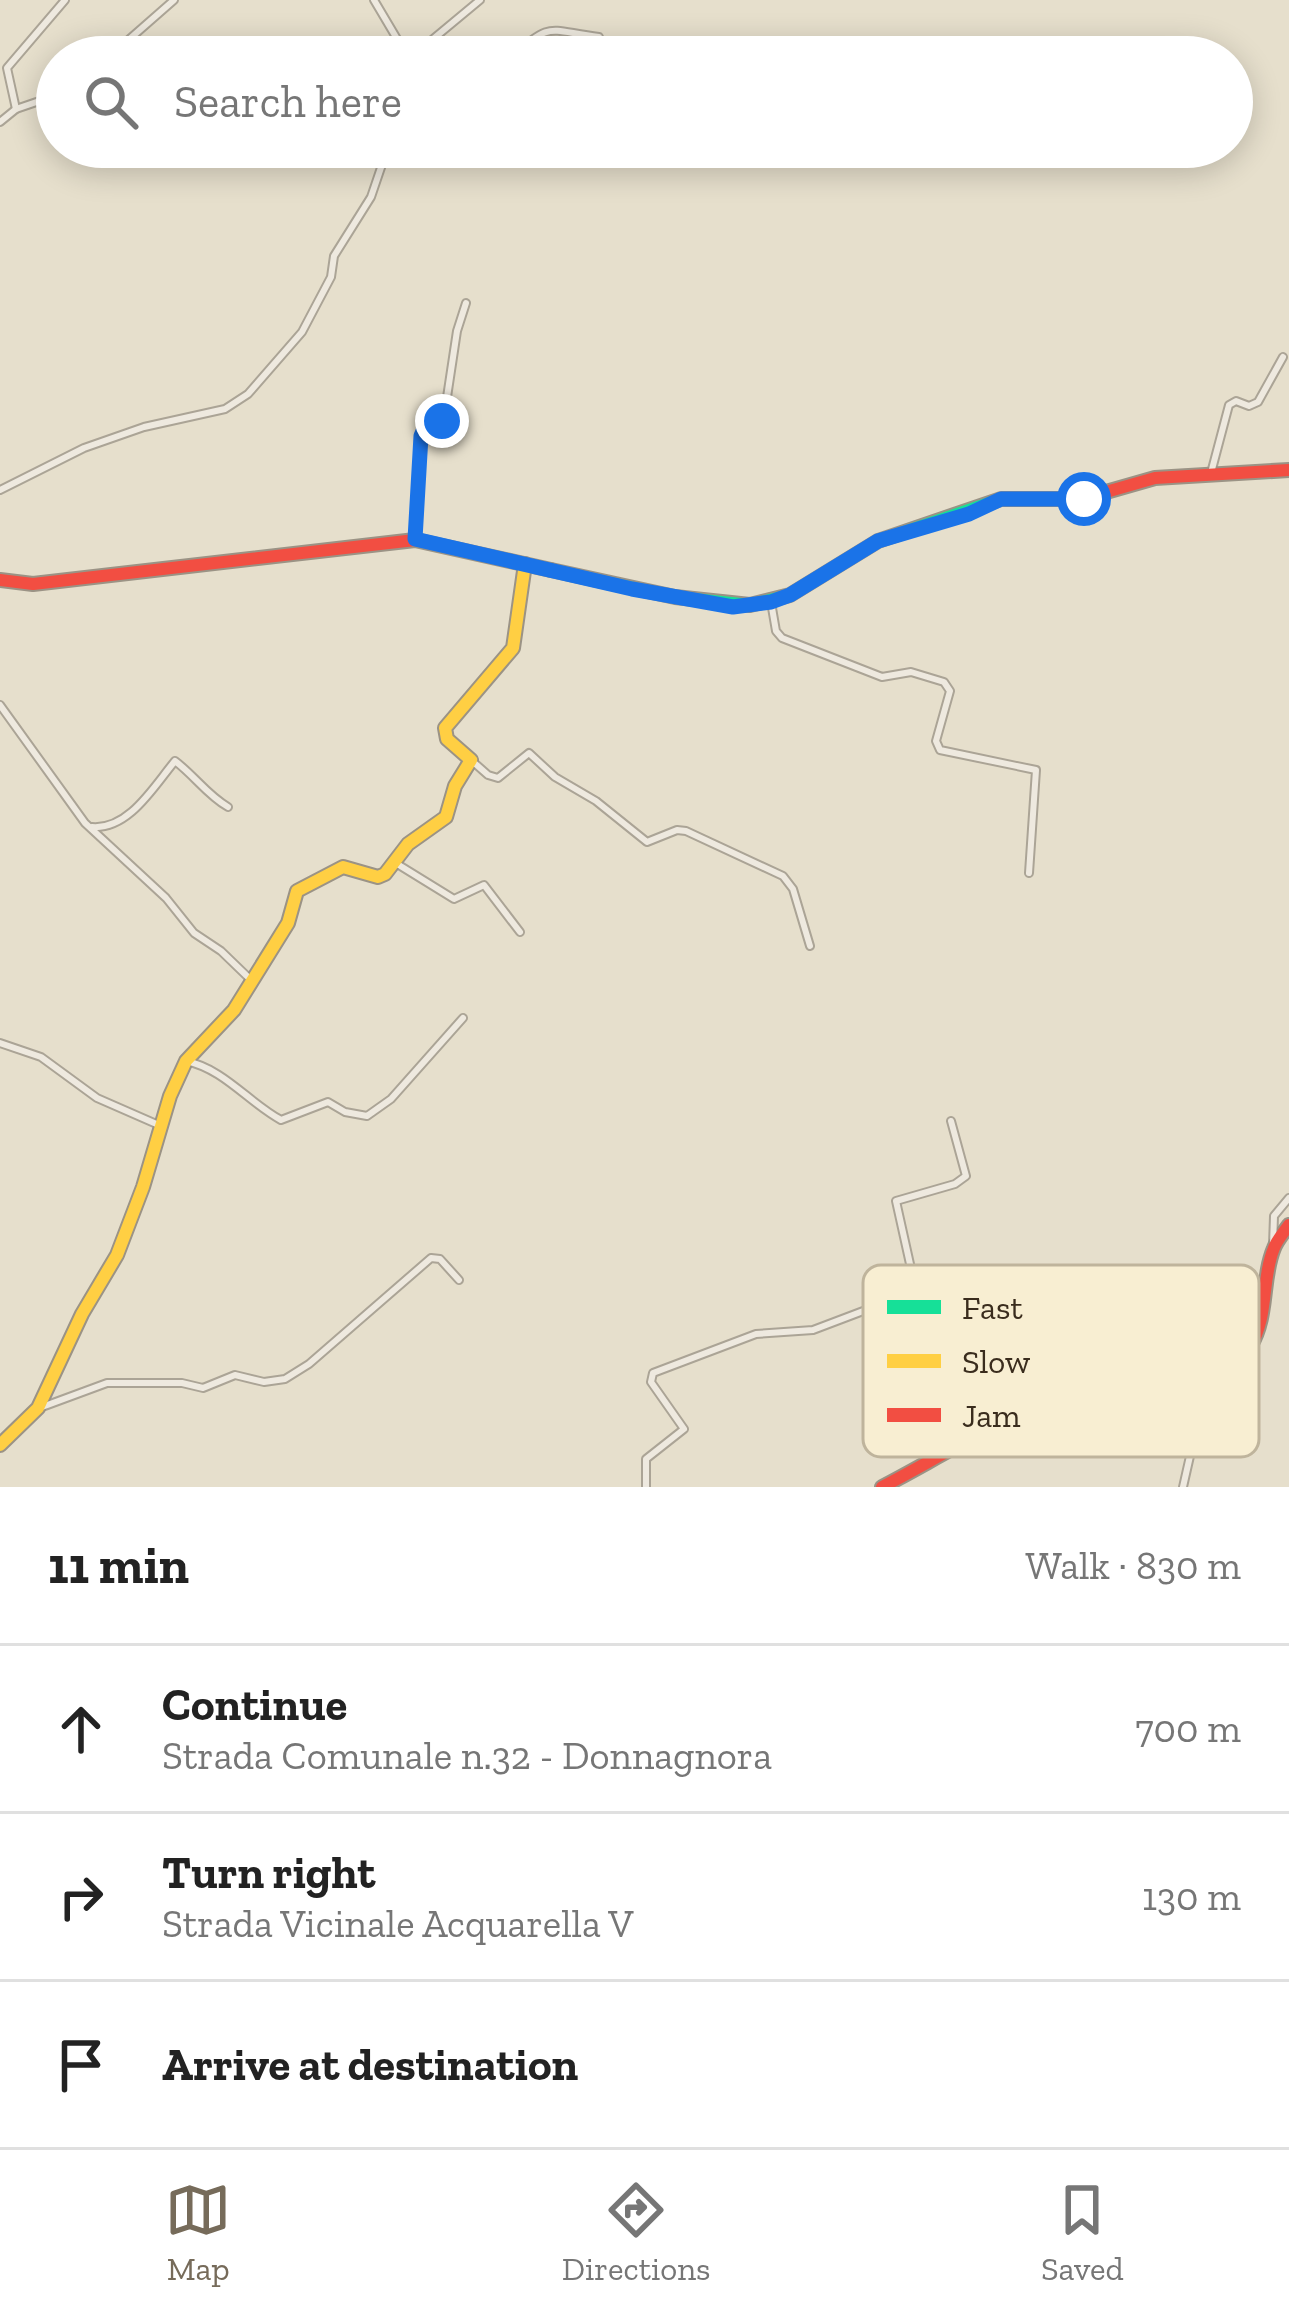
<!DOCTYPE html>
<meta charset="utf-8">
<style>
:root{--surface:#fff;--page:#f2f2f2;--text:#222;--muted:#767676;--line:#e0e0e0;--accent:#766b5a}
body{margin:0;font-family:"Zilla Slab",serif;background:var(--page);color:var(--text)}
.stop{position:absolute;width:36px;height:36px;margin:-27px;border:9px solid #1a73e8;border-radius:50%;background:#fff}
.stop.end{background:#1a73e8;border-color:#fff;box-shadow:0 3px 12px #0008}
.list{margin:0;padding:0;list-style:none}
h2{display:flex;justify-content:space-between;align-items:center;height:156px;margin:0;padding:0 48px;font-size:51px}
h2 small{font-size:39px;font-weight:400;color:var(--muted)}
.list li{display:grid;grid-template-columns:78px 1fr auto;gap:36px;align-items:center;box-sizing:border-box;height:168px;padding:0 48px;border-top:3px solid var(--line)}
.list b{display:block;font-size:45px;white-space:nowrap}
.list p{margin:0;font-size:39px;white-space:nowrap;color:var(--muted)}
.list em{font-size:39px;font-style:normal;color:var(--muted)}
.icon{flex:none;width:66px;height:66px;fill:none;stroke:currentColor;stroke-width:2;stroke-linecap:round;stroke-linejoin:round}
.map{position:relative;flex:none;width:1289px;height:1487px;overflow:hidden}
.search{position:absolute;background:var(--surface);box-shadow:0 6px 30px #0003;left:36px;right:36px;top:36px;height:132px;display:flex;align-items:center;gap:30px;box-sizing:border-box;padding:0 42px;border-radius:66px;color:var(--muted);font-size:45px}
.sheet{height:660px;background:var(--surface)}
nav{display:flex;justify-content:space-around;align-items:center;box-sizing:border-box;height:168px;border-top:3px solid var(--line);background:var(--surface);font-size:33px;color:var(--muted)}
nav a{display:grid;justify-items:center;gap:6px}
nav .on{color:var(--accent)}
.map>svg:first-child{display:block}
</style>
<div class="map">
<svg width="1289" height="1487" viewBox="0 0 1289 1487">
<rect width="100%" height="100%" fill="#e6dfcc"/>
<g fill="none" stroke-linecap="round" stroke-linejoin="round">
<g stroke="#aba496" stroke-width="10">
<g id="street">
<polyline points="374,0 406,54"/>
<polyline points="427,44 487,57"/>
<polyline points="406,54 427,44 480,0"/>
<polyline points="109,57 174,0"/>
<path d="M 511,57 C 553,20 548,31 599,37"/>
<polyline points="16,109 7,68 65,0"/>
<polyline points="0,122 16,109 57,95"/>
<polyline points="1211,473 1229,405 1236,401 1249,406 1258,402 1283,357"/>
<polyline points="0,490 84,448 144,427 225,409 248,394 302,332 331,277 334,256 371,197 388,147"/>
<polyline points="415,540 421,436 424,429 438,424 444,417 457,331 466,303"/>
<polyline points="771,602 776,631 782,638 882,677 911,672 944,682 950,691 936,741 940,750 1036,770 1029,873"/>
<polyline points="0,705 85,823 166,898 194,933 221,951 251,980"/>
<polyline points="471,760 488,775 498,778 529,753 555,777 596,801 647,842 677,830 686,831 783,876 793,889 810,946"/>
<path d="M 92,827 C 129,830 154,786 175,761 C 195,776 207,795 228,807"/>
<polyline points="394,862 454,899 484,885 520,932"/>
<polyline points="0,1043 41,1057 97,1098 161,1126"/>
<path d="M 186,1061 C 224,1069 248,1102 281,1120 L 328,1102 L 345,1112 L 367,1116 L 391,1099 L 463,1018"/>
<polyline points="1273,1245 1274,1216 1289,1198"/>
<polyline points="42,1407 107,1383 182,1383 203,1388 235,1375 264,1382 285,1379 309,1364 431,1258 440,1259 459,1280"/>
<polyline points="1028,1412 1027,1339 1034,1303"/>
<polyline points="646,1487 646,1459 684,1429 651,1382 653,1373 756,1334 813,1330 916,1291 896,1201 955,1184 966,1176 951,1121"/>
<polyline points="1183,1487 1205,1390"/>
</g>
</g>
<g stroke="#9b9385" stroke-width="16">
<polyline id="fast" points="551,570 675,597 750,605 790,595 878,541 1001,499 1084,499 1099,494"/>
</g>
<g stroke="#9b9385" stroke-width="16">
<polyline id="slow" points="0,1445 38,1408 82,1314 117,1255 143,1187 170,1096 186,1061 234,1010 288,923 297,891 343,867 378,877 385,874 408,844 446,817 455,786 471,760 447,739 445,728 513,648 525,564"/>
</g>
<g stroke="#9b9385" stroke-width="16">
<g id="jam">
<polyline points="1099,494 1155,478 1289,470"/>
<polyline points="0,580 33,584 415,540 551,570"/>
<path d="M 882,1487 C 938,1458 996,1420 1057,1402 C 1127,1380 1205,1423 1250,1347 C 1269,1316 1261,1279 1274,1248 C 1277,1240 1284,1232 1289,1225"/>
</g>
</g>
<use href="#street" stroke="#eee9df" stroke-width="6"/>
<use href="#fast" stroke="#16e098" stroke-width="12"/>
<use href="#slow" stroke="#ffcf43" stroke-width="12"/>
<use href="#jam" stroke="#f24e42" stroke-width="12"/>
</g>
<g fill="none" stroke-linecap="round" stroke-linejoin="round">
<polyline stroke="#1a73e8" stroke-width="15" points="442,421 424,429 421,436 415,539 632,589 733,607 771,602 790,595 878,541 969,514 1001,499 1084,499"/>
</g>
<rect x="863" y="1265" width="396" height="192" rx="18" fill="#f8eed2" stroke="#bfb49c" stroke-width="3"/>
<rect x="887" y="1300" width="54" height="14" fill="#16e098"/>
<rect x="887" y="1354" width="54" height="14" fill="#ffcf43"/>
<rect x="887" y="1408" width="54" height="14" fill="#f24e42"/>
<g font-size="33" fill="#3a2c1d">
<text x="962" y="1319">Fast</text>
<text x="962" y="1373">Slow</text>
<text x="962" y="1427">Jam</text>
</g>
</svg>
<div class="stop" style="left:1084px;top:499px"></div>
<div class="stop end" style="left:442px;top:421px"></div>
<div class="search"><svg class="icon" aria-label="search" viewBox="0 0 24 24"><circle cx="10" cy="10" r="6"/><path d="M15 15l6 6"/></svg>Search here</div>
</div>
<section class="sheet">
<h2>11 min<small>Walk · 830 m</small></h2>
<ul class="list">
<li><svg class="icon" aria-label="ahead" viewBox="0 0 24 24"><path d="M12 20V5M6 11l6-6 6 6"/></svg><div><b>Continue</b><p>Strada Comunale n.32 - Donnagnora</p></div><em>700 m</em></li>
<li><svg class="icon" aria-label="right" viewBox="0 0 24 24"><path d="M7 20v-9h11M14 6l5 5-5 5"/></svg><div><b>Turn right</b><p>Strada Vicinale Acquarella V</p></div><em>130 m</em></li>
<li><svg class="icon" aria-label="arrive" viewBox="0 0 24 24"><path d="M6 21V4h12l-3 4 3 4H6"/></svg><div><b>Arrive at destination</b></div></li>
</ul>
</section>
<nav>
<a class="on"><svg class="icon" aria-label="map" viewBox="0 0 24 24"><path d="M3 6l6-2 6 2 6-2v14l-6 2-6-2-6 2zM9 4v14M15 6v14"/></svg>Map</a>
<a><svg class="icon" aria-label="directions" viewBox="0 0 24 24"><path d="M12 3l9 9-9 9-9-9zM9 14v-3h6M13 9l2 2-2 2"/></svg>Directions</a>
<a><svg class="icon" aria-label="saved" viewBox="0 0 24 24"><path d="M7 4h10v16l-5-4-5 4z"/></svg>Saved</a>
</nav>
